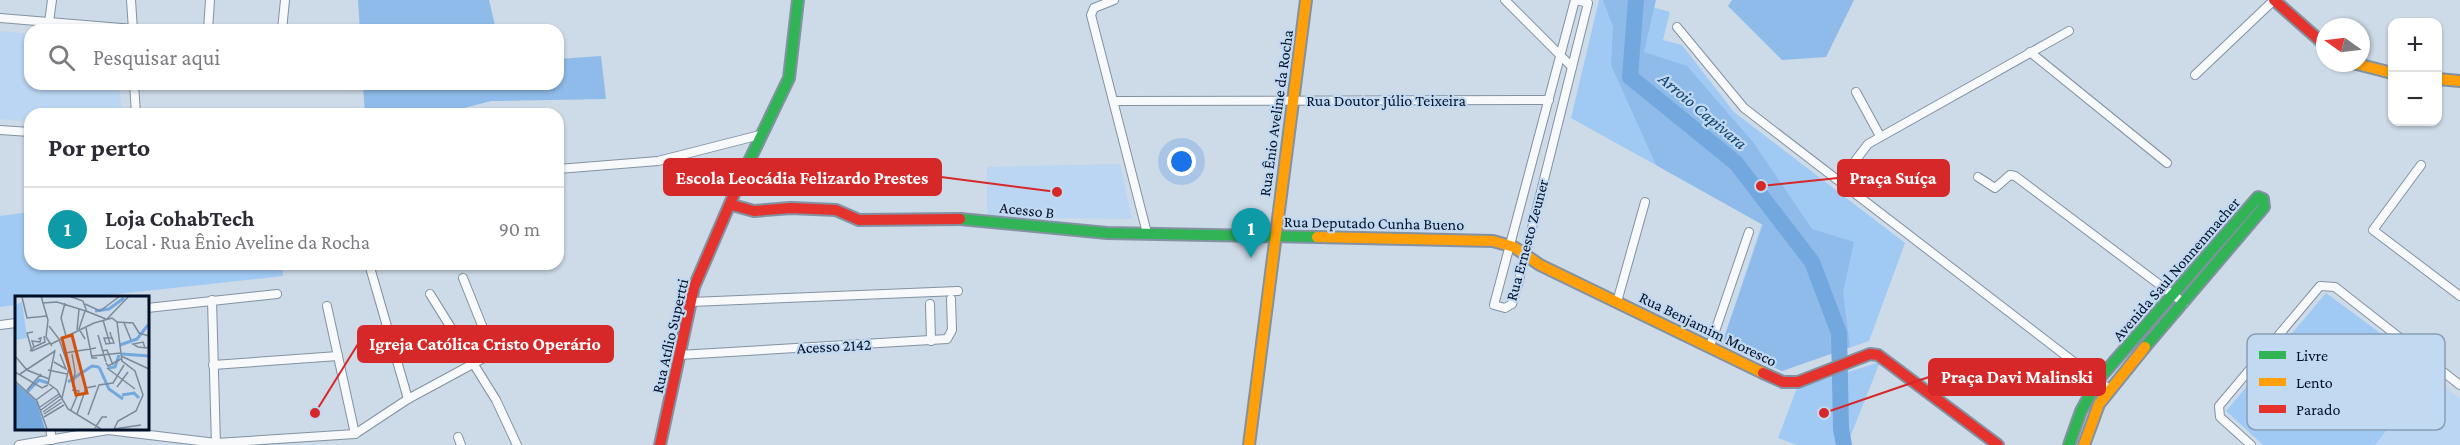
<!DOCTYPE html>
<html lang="pt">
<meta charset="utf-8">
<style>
:root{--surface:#fff;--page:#f2f2f3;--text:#2b2b33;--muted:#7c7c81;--line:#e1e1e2;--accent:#b45309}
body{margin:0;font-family:"Crimson Pro",serif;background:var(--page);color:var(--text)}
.controls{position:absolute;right:18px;top:18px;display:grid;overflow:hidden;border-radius:12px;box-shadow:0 2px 4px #0004}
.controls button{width:54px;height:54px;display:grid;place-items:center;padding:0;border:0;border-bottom:2px solid var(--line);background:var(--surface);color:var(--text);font:30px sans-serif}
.compass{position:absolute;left:2316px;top:18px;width:54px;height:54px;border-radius:50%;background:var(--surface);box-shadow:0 2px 4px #0004;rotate:284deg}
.you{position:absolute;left:1182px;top:162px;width:21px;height:21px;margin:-15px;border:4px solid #fff;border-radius:50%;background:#1a73e8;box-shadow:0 0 0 9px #1a73e833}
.badge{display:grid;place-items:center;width:39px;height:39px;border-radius:50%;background:var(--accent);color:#fff;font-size:20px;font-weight:700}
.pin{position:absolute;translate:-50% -50px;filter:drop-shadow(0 2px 3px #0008)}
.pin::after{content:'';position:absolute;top:32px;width:21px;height:18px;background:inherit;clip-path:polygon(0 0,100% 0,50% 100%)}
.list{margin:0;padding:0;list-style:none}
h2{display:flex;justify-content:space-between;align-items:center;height:78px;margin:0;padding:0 24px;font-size:26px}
h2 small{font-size:20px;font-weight:400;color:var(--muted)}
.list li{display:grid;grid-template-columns:39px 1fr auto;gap:18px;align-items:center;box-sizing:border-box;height:84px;padding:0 24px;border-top:2px solid var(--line)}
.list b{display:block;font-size:22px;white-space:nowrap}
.list p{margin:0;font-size:20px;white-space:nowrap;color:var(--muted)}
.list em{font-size:20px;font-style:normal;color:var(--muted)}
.icon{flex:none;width:33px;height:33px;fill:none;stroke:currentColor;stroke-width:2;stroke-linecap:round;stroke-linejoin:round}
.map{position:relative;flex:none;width:2460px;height:445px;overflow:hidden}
.search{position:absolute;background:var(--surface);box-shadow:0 2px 4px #0004;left:24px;top:24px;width:540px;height:66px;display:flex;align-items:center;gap:15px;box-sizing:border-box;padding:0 21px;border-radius:18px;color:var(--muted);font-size:22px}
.panel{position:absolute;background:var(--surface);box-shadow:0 2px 4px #0004;left:24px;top:108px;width:540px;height:162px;border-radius:18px}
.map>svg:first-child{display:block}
</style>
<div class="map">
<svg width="2460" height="445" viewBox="0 0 2460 445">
<rect width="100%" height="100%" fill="#cddae7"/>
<g fill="#bbd6f2">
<polygon points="0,31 30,34 30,84 119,84 122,114 30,114 30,122 0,119"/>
<polygon points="1120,164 1132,219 987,217 987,167"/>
<polygon points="2430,376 2460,399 2460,445 2375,445"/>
</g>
<g fill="#a0caf4">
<polygon points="1599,0 1627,0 1670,12 1663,40 1682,45 1734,112 1905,243 1869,341 1782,371 1722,344 1762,224 1571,118"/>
<polygon points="30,212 30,264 282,264 283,276 80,298 16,298 16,305 0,307 0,216"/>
<polygon points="2326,293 2433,372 2375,445 2263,445 2226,411"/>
<polygon points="1880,362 1847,445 1797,445 1778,438 1797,388"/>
</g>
<g fill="#8ebbe9">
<polygon points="358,0 489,0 496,30 360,30"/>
<polygon points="1603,0 1656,0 1644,52 1687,66 1753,142 1812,229 1854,242 1843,292 1850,347 1782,371 1722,344 1763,225 1656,165 1611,65 1613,27"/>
<polygon points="1732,0 1854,0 1826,57 1782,60 1728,6"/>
<polygon points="601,56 606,99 491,101 441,114 365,114 363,84 558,84 558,59"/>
</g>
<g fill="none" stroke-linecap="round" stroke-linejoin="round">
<polyline stroke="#73a8de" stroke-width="16" points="1636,0 1630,77 1736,163 1812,262 1839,333 1841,429 1844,445"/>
<g stroke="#8292a2" stroke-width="10">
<g id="street">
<polyline points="131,0 133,30"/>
<polyline points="1114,0 1094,8 1091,15 1147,233"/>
<polyline points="1505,0 1572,67"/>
<polyline points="1575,0 1494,305 1505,308 1512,304 1518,284 1588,3 1576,0"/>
<polyline points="0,18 146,30"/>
<polyline points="49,22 52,0"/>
<polyline points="1677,27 1744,108 2109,389"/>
<polyline points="208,30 210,0"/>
<polyline points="282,30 285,0"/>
<polyline points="2030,52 2167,163"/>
<polyline points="2195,75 2274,0"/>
<polyline points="134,84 136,114"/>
<polyline points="1856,92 1880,136"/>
<polyline points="1115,101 1549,100"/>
<polyline points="0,130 30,132"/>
<polyline points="2421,165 2373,230 2460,296"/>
<polyline points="558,169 658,161 760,135"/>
<polyline points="1978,177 1995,188 2010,175 2015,176 2184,303"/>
<polyline points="1849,188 1852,165 1868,144 2069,31"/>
<polyline points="369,264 408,399"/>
<polyline points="430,294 496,400 517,445"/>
<polyline points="212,300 216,445"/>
<polyline points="691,302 958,291"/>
<polyline points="1617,302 1645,202"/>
<polyline points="930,304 931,341"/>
<polyline points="327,306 355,434"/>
<polyline points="147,308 277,294"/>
<polyline points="0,325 16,323"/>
<polyline points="1710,346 1749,232"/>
<polyline points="679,355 947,339 952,330 951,299"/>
<polyline points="213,365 338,356"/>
<polyline points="50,428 52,440"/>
<polyline points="458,437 461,445"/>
<polyline points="19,445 108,430 216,443 355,434 408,399 493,353 463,278"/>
<polyline points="2251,445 2220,417 2219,406 2320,286 2335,287 2460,385"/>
</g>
</g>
<g stroke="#8292a2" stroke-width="14">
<g id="fast">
<polyline points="741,178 789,78 798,0"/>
<polyline points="960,219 1107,233 1317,237"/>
<polyline points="2069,445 2081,411 2098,380 2258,197 2263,199 2264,207 2145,347"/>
</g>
</g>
<g stroke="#8292a2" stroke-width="14">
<g id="slow">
<polyline points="2353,63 2392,73"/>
<polyline points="2438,79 2460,81"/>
<polyline points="1317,237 1493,241 1514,247 1540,265 1763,373"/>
<polyline points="1249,445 1306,0"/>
<polyline points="2084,445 2099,404 2145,347"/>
</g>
</g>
<g stroke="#8292a2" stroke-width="14">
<g id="jam">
<polyline points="2274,0 2325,45"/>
<polyline points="732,205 754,211 791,208 836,210 859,220 960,219"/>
<polyline points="1763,373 1783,382 1798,382 1870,354 1878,355 1998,445"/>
<polyline points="660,445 694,287 741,178"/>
</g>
</g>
<use href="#street" stroke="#f8f9fb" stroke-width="8"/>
<use href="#fast" stroke="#30b455" stroke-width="10"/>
<use href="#slow" stroke="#ff9f0a" stroke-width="10"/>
<use href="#jam" stroke="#e5322d" stroke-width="10"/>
</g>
<g text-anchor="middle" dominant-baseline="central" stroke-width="4.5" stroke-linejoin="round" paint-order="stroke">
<g font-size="16" fill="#001127" stroke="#c2d9f2">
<text x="1386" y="100">Rua Doutor Júlio Teixeira</text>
<text transform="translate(1276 113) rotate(-82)">Rua Ênio Aveline da Rocha</text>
<text transform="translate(1027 210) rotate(6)">Acesso B</text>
<text transform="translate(1374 223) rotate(1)">Rua Deputado Cunha Bueno</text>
<text transform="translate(1527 240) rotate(-75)">Rua Ernesto Zeuner</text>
<text transform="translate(2176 269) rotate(-49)">Avenida Saul Nonnenmacher</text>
<text transform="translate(1708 329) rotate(26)">Rua Benjamim Moresco</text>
<text transform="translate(670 336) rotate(-77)">Rua Atílio Supertti</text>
<text transform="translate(834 346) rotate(-3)">Acesso 2142</text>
</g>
<g font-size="18" font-style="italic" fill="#0f4270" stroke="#c2d9f2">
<text transform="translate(1703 111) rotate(40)">Arroio Capivara</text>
</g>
</g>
<g transform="translate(15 296)">
<rect width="134" height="134" fill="#cddae7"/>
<path d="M 7,6 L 12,42 L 0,44 L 0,9 Z" fill="#a0caf4"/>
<path d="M 0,86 L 22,106 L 30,133 L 0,133 Z" fill="#73a8de"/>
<path fill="none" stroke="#73a8de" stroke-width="3" d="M 80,15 L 94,13 L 109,2M 105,49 L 122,43 L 133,29M 107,58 L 134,60M 84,71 L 94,93 L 108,103M 93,72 L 100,71 L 104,59M 53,86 L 77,70 L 84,71M 11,97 L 24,84 L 33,87M 107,99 L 119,97 L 124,102"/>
<path fill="none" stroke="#7b8a9a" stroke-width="1.5" d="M 26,0 L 33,24 L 31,41 L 37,50M 54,0 L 68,5 L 72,16M 7,1 L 12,22 L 32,20M 27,7 L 42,6 L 74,16M 50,7 L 46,22 L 51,40M 70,8 L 85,15 L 105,0M 70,15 L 64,33 L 70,43M 71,15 L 91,23M 92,23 L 114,0M 88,24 L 95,48M 102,26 L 118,27 L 124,37 L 134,40M 109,27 L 116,44M 34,30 L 44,43 L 54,72 L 47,102M 71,32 L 77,62 L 82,62M 62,34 L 64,13M 18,36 L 12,37 L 17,55 L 35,47M 95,36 L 96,40 L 97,42 L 99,47 L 91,48 L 89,42 L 97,42 L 97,41M 83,39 L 91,66M 36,48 L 79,27 L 97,22 L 102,26 L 107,65 L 120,75 L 128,99 L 121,115 L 103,125 L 99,133M 19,51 L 30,46 L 29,40M 130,52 L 128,46 L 118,48 L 123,51 L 131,52 L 134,51M 15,55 L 19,51 L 17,45 L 25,46 L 26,42 L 23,43M 87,55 L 92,54 L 98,69M 50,57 L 81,52M 57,58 L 60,76 L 58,91M 0,60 L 12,74 L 34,83M 77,60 L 106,57M 106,60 L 134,73M 39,66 L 51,73 L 45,58M 91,67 L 93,70 L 106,63M 92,72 L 120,93M 33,74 L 52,78M 0,76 L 27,92 L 33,89M 5,78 L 40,55M 0,85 L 22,105 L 32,133M 33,88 L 40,54M 34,88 L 42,94 L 53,113 L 86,133M 102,91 L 113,76M 12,94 L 26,78M 21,104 L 39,91M 25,111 L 44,98M 26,114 L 45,100M 56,114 L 64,95 L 57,94M 28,116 L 46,103M 29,118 L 47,106M 62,118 L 71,92 L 81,90M 73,119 L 84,89 L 98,87 L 109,69M 29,121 L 49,109M 80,132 L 87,121 L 92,121M 99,133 L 126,129"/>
<path fill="#d1520f" fill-opacity="0.15" stroke="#d1520f" stroke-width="3" d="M 57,39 L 72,97 L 61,99 L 47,42 Z"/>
<rect width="134" height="134" fill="none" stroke="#001127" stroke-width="3"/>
</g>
<rect x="2247" y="334" width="198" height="96" rx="9" fill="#c2d9f2" stroke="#889db5" stroke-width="1.5"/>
<rect x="2259" y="351" width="27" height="8" fill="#30b455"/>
<rect x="2259" y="378" width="27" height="8" fill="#ff9f0a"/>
<rect x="2259" y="405" width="27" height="8" fill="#e5322d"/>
<g font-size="16" fill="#001127">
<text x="2296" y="361">Livre</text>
<text x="2296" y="388">Lento</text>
<text x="2296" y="415">Parado</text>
</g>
<path fill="none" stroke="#d62828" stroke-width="2" d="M1057 192L941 177M1761 186L1838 178M315 413L358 344M1824 413L1929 377"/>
<g fill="#d62828" stroke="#c2d9f2" stroke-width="2">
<circle cx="1057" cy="192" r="6"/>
<circle cx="1761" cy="186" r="6"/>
<circle cx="315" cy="413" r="6"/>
<circle cx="1824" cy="413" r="6"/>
</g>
<g fill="#d62828" stroke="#d62828" stroke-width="2">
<rect x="664" y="159" width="277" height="36" rx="6"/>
<rect x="1838" y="160" width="111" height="36" rx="6"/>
<rect x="358" y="326" width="255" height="36" rx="6"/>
<rect x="1929" y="359" width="176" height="36" rx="6"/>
</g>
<g font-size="18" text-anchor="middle" font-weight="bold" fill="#fff">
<text x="802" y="184">Escola Leocádia Felizardo Prestes</text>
<text x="1893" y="184">Praça Suíça</text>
<text x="485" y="350">Igreja Católica Cristo Operário</text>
<text x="2017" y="383">Praça Davi Malinski</text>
</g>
</svg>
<div class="controls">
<button>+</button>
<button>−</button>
</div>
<svg class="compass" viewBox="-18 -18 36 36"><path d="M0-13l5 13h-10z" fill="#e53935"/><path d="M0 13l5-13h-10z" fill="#7c7c81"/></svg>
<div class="you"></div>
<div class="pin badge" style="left:1251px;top:258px;background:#0f9aa8">1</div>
<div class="search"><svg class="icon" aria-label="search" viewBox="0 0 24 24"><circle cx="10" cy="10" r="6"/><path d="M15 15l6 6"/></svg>Pesquisar aqui</div>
<section class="panel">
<h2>Por perto<small></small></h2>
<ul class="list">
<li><span class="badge" style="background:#0f9aa8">1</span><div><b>Loja CohabTech</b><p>Local · Rua Ênio Aveline da Rocha</p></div><em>90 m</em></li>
</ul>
</section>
</div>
